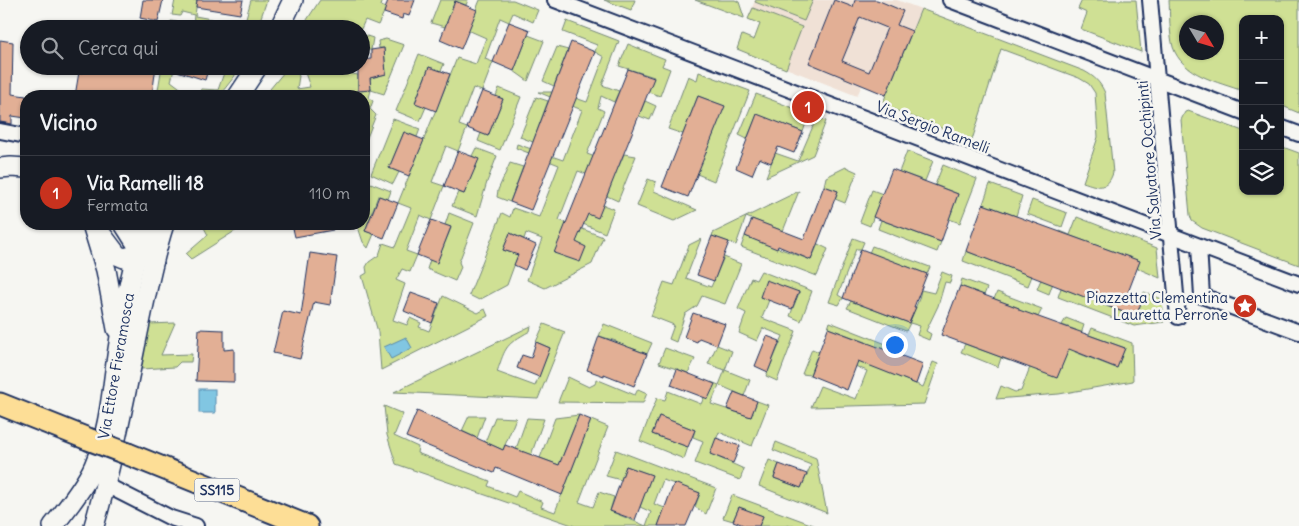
<!DOCTYPE html>
<html lang="it">
<meta charset="utf-8">
<style>
:root{--surface:#171b24;--page:#242831;--text:#f1f3f6;--muted:#9ea1a6;--line:#363941;--accent:#c8321e}
body{margin:0;font-family:Delius,sans-serif;background:var(--page);color:var(--text)}
.controls{position:absolute;right:15px;top:15px;display:grid;overflow:hidden;border-radius:10px;box-shadow:0 1px 4px #0004}
.controls button{width:45px;height:45px;display:grid;place-items:center;padding:0;border:0;border-bottom:1px solid var(--line);background:var(--surface);color:var(--text);font:25px sans-serif}
.compass{position:absolute;left:1179px;top:15px;width:45px;height:45px;border-radius:50%;background:var(--surface);box-shadow:0 1px 4px #0004;rotate:128deg}
.you{position:absolute;left:894px;top:344px;width:18px;height:18px;margin:-12px;border:4px solid #fff;border-radius:50%;background:#1a73e8;box-shadow:0 0 0 8px #1a73e833}
.badge{display:grid;place-items:center;width:32px;height:32px;border-radius:50%;background:var(--accent);color:#fff;font-size:16px;font-weight:700}
.pin{position:absolute;translate:-50% -50%;border:2px solid #fff;box-shadow:0 1px 5px #0006}
.list{margin:0;padding:0;list-style:none}
h2{display:flex;justify-content:space-between;align-items:center;height:65px;margin:0;padding:0 20px;font-size:21px}
h2 small{font-size:16px;font-weight:400;color:var(--muted)}
.list li{display:grid;grid-template-columns:32px 1fr auto;gap:15px;align-items:center;box-sizing:border-box;height:75px;padding:0 20px;border-top:1px solid var(--line)}
.list b{display:block;font-size:19px;white-space:nowrap}
.list p{margin:0;font-size:16px;white-space:nowrap;color:var(--muted)}
.list em{font-size:16px;font-style:normal;color:var(--muted)}
.icon{flex:none;width:28px;height:28px;fill:none;stroke:currentColor;stroke-width:2;stroke-linecap:round;stroke-linejoin:round}
.map{position:relative;flex:none;width:1299px;height:526px;overflow:hidden}
.search{position:absolute;background:var(--surface);box-shadow:0 1px 4px #0004;left:20px;top:20px;width:350px;height:55px;display:flex;align-items:center;gap:12px;box-sizing:border-box;padding:0 18px;border-radius:28px;color:var(--muted);font-size:19px}
.panel{position:absolute;background:var(--surface);box-shadow:0 1px 4px #0004;left:20px;top:90px;width:350px;height:140px;border-radius:20px}
.map>svg:first-child{display:block}
</style>
<div class="map">
<svg width="1299" height="526" viewBox="0 0 1299 526">
<rect width="100%" height="100%" fill="#f6f6f2"/>
<filter id="ink" filterUnits="userSpaceOnUse"><feTurbulence type="fractalNoise" baseFrequency=".02" numOctaves="2"/><feDisplacementMap in="SourceGraphic" scale="10" xChannelSelector="R" yChannelSelector="G"/><feConvolveMatrix kernelMatrix="1 2 1 2 8 2 1 2 1" color-interpolation-filters="sRGB"/></filter>
<g filter="url(#ink)">
<polygon fill="#f0e1d6" points="755,0 897,0 921,9 886,95 862,85 857,96 737,49 742,35 754,40 760,24 748,19"/>
<g fill="#cfe094" stroke="#758879" fill-rule="evenodd">
<polygon points="175,0 197,0 195,16 244,25 251,0 267,0 257,29 169,29 171,21 193,25 194,15 182,12 180,16 172,15"/>
<polygon points="320,0 383,0 381,6 386,8 378,25 365,20 361,29 301,29"/>
<polygon points="440,0 468,0 466,5 455,1 445,27 431,23"/>
<polygon points="480,0 513,0 538,10 533,22 513,13 509,22 500,18 485,59 493,62 482,91 473,88 459,125 467,128 458,151 446,146 432,182 444,186 431,220 420,215 406,251 417,255 410,272 402,269 396,280 405,284 393,320 407,325 410,318 421,323 419,327 429,331 443,296 478,313 485,309 488,316 381,370 378,332 362,276 367,273 366,267 369,262 379,255 383,243 395,247 411,208 398,203 457,58 476,64 486,38 468,30"/>
<polygon points="604,0 635,0 631,10"/>
<polygon points="695,0 735,0 739,2 744,17 744,18"/>
<polygon points="756,0 813,0 804,21 755,2"/>
<polygon points="1082,0 1136,0 1141,52 1081,29 1087,13 1078,9"/>
<path d="M 1169,0 L 1299,0 L 1299,113 L 1280,105 L 1280,19 L 1243,19 L 1243,91 C 1218,82 1182,75 1173,47 C 1169,32 1170,15 1169,0 ZM 1216,22 L 1216,52 L 1186,52 L 1186,22 Z"/>
<polygon points="753,8 802,27 786,69 737,49 742,35 754,40 760,24 748,19"/>
<path d="M 921,9 L 1084,71 C 1095,77 1100,82 1105,93 L 1113,173 C 1107,191 1098,187 1083,182 L 1098,137 L 1095,93 L 1089,84 L 1079,78 L 1001,49 L 972,140 L 882,105 Z"/>
<polygon points="567,21 619,41 602,85 619,91 614,102 601,96 598,108 604,111 587,154 619,166 624,154 636,156 618,201 607,196 611,183 578,171 559,220 603,237 592,264 545,288 527,280 542,239 526,233 524,239 510,233 503,250 518,255 507,285 479,300 469,295 502,213 510,217 513,208 539,217 559,165 516,148 517,144 563,160 582,110 538,92 558,92 587,102 604,57 595,52 597,45 563,32"/>
<polygon points="361,34 373,38 371,50 361,50"/>
<polygon points="528,35 544,41 528,81 514,71"/>
<polygon points="386,39 404,45 384,94 371,90 369,98 373,101 370,109 376,115 364,145 364,96 273,96 270,89 289,66 293,66 299,76 297,89 310,87 304,70 312,66 351,66 352,74 358,75 358,91 371,90 370,78 386,74 384,48 379,48 378,41"/>
<polygon points="628,44 665,59 662,66 670,69 660,96 648,92 654,77 619,66"/>
<polygon points="557,47 568,50 554,86 543,81"/>
<polygon points="419,54 444,64 441,71 429,67 415,102 426,107 420,121 396,111"/>
<polygon points="162,66 175,66 171,81 187,93 186,96 157,96"/>
<polygon points="217,66 240,66 234,77 219,96 198,96 201,89 218,90 225,70 216,68"/>
<polygon points="699,72 750,91 714,181 697,174 724,106 698,96 683,134 668,129 688,76 697,80"/>
<polygon points="499,88 521,97 500,150 478,141 481,133 488,136 503,99 496,96"/>
<polygon points="756,94 809,114 803,132 757,115 747,139 739,135"/>
<polygon points="536,97 548,101 533,142 520,137"/>
<polygon points="645,101 656,106 650,120 639,116"/>
<polygon points="1188,111 1243,131 1243,191 1280,191 1280,146 1299,153 1299,265 1202,228 1192,221 1190,215 1181,120 1185,112"/>
<polygon points="817,117 826,121 813,155 766,177 775,153 798,161"/>
<polygon points="393,119 420,129 417,137 404,132 389,168 399,172 393,184 371,174"/>
<polygon points="476,148 497,156 487,182 477,216 452,206 458,192 464,194 478,159 472,156"/>
<polygon points="907,151 933,161 925,181 899,172"/>
<polygon points="510,163 523,167 510,202 497,197 498,190"/>
<polygon points="943,165 977,179 960,223 949,219 958,194 935,185"/>
<polygon points="846,167 857,172 845,203 835,199 838,191 824,186 826,177"/>
<polygon points="648,179 656,182 654,191 697,210 674,221 637,206"/>
<polygon points="368,182 391,191 388,199 378,196 365,231 374,234 368,248 363,242 357,224 364,224 364,194"/>
<polygon points="990,184 1022,196 1016,216 983,204"/>
<polygon points="872,190 899,200 880,200 870,226 860,222"/>
<polygon points="799,191 783,231 746,217 736,245 712,236 713,233"/>
<polygon points="1032,200 1067,213 1062,227 1027,214"/>
<polygon points="603,205 614,209 605,233 583,224 588,214"/>
<polygon points="449,213 474,223 459,262 461,267 455,281 427,269 430,260 440,254 451,228 445,225"/>
<polygon points="1077,217 1157,248 1160,278 1137,268 1139,261 1071,236 1050,257 1060,231 1070,235"/>
<polygon points="881,220 941,242 937,252 878,229"/>
<polygon points="202,224 246,224 191,259 186,254 208,235"/>
<polygon points="745,236 811,260 818,244 828,249 817,276 741,247"/>
<polygon points="853,238 864,242 861,249 856,249 838,295 843,298 839,305 829,302"/>
<polygon points="701,239 686,278 711,287 724,257 741,264 725,304 702,296 697,306 685,314 676,342 669,339 674,325 651,316 664,282 674,285 689,245"/>
<polygon points="872,246 930,267 927,274 869,253"/>
<polygon points="966,251 1032,276 1028,286 963,261"/>
<polygon points="1047,265 1058,269 1049,294 1037,289"/>
<polygon points="761,271 812,291 801,321 790,316 799,292 760,297 769,300 762,318 796,331 777,381 766,376 783,336 763,328 757,341 739,333 746,313 738,309 751,278 756,280"/>
<polygon points="942,272 952,276 950,283 945,282 938,306 926,331 931,334 929,340 917,335 920,326 910,323 906,331 847,308 851,301 909,323 919,299 921,290 934,293"/>
<polygon points="962,279 987,288 984,295 960,286"/>
<polygon points="1104,286 1098,303 1136,317 1144,292 1162,299 1164,322 1134,326 1058,297 1061,288 1087,297"/>
<polygon points="997,292 1042,309 1038,317 1035,315 1026,339 1017,343 1010,361 1001,358 998,367 961,352 965,344 1001,357 1019,308 994,299"/>
<polygon points="1066,318 1084,325 1075,352 1116,368 1125,348 1089,335 1092,328 1132,343 1133,381 1059,394 996,399 1001,386 1015,392 1021,391 1030,367 1057,377 1076,330 1062,325"/>
<polygon points="830,322 904,351 902,356 887,350 880,369 923,387 933,362 938,364 924,404 811,407 820,386 856,399 867,371 838,359 836,366 816,358 810,375 802,374 812,349 837,359 859,359 866,342 828,328"/>
<polygon points="175,323 161,355 192,354 191,362 180,362 175,367 141,369 149,324"/>
<path d="M 544,324 L 565,332 L 538,399 L 394,392 L 531,326 L 530,331 C 505,345 506,346 497,372 L 535,386 L 550,348 L 536,342 Z"/>
<polygon points="604,324 652,343 647,354 631,348 626,360 611,355 616,341 599,336"/>
<polygon points="717,345 732,351 725,370 750,380 744,396 719,385 711,404 751,417 757,401 768,405 752,446 719,432 711,454 744,469 740,480 695,463 703,441 693,437 695,430 659,416 652,434 688,447 684,459 640,441 657,398 665,400 668,391 701,404 711,382 719,385 725,370 708,364"/>
<polygon points="665,348 695,359 688,373 659,363"/>
<polygon points="568,377 589,387 595,384 596,379 635,395 638,389 647,393 643,403 558,402"/>
<polygon points="384,406 403,414 394,436 418,447 417,453 490,481 488,486 515,497 518,491 543,502 541,507 555,512 591,420 608,427 579,502 593,507 599,492 614,497 610,511 646,526 651,512 640,507 651,475 626,466 621,480 606,476 616,450 716,488 706,514 695,507 700,493 663,480 654,504 665,508 658,526 575,526 396,464 387,435"/>
<polygon points="579,415 559,465 540,458 555,418"/>
<polygon points="469,416 485,416 477,438 462,431"/>
<polygon points="495,417 516,418 503,450 485,442"/>
<polygon points="527,418 544,419 531,455 516,449"/>
<polygon points="776,442 816,458 827,513 759,486 769,460 779,464 774,478 801,488 811,465 773,450"/>
<polygon points="732,495 816,526 791,526 787,525 786,526 759,526 763,516 739,507 733,521 723,518"/>
</g>
<g fill="#81c6e2" stroke="#588aad">
<polygon points="406,337 412,348 391,359 384,347"/>
<rect x="199" y="389" width="16" height="24"/>
</g>
<g fill="#e2af95" stroke="#1b2f5e" fill-rule="evenodd">
<polygon points="143,0 163,0 158,22 140,18"/>
<polygon points="197,0 243,0 240,14 196,7"/>
<polygon points="388,0 415,0 409,16 403,14 402,19 384,13"/>
<path d="M 834,0 L 853,7 L 855,0 L 877,0 L 903,11 L 897,25 L 912,31 L 886,95 L 809,63 ZM 860,17 L 887,28 L 869,72 L 842,61 Z"/>
<polygon points="455,1 477,10 461,49 440,40"/>
<polygon points="509,22 530,30 514,71 493,62"/>
<polygon points="0,40 13,42 12,94 26,96 26,118 12,116 12,124 0,122"/>
<polygon points="571,42 595,52 531,210 510,202"/>
<polygon points="384,48 386,74 370,78 371,90 358,91 358,66 361,66 361,60 371,59 371,50"/>
<polygon points="83,66 156,66 152,96 75,96 79,72 82,73"/>
<polygon points="172,66 209,66 205,80 171,69"/>
<polygon points="429,67 450,74 436,111 415,103"/>
<polygon points="628,69 654,78 598,218 588,214 576,242 586,247 580,262 554,253"/>
<polygon points="482,91 503,99 488,136 467,128"/>
<polygon points="698,96 725,106 688,197 662,187"/>
<polygon points="757,114 803,132 794,153 778,147 771,163 759,158 752,175 736,168"/>
<polygon points="404,132 424,140 409,176 389,168"/>
<polygon points="458,151 479,159 464,194 444,186"/>
<polygon points="892,169 958,194 941,242 873,217"/>
<polygon points="824,186 838,191 811,260 778,246 777,249 745,236 752,219 804,239"/>
<polygon points="379,196 398,203 384,238 365,231"/>
<polygon points="983,204 1140,261 1127,295 1142,300 1136,317 966,251"/>
<polygon points="431,220 451,227 437,263 417,255"/>
<polygon points="292,224 332,224 333,230 295,237"/>
<polygon points="510,233 536,245 525,270 514,265 518,255 503,250"/>
<polygon points="712,236 729,242 714,281 697,275"/>
<polygon points="861,249 927,274 914,307 916,307 909,323 843,298"/>
<polygon points="310,253 337,257 330,305 314,302 300,359 273,353 283,311 301,315"/>
<polygon points="766,280 799,292 792,309 760,297"/>
<polygon points="960,286 1019,308 1019,310 1125,348 1117,368 1069,349 1057,378 941,335"/>
<polygon points="411,293 439,303 432,323 404,311"/>
<polygon points="693,313 725,324 717,345 699,338 697,342 684,337"/>
<polygon points="828,328 923,364 916,384 858,361 847,390 810,375"/>
<polygon points="199,329 224,330 224,350 234,349 234,382 196,381"/>
<polygon points="599,336 647,354 634,386 604,374 604,376 587,370"/>
<polygon points="767,336 780,341 768,372 755,366"/>
<polygon points="536,342 550,348 539,377 517,368 522,355 531,358"/>
<polygon points="677,369 715,384 708,399 671,385"/>
<polygon points="734,392 757,401 751,417 727,409"/>
<polygon points="417,411 503,450 505,445 559,465 579,415 591,420 562,495 496,468 494,473 406,437"/>
<polygon points="659,416 695,430 688,447 652,434"/>
<polygon points="716,438 740,446 733,463 710,454"/>
<polygon points="779,464 807,474 801,488 774,478"/>
<polygon points="626,466 652,475 635,520 610,511"/>
<polygon points="674,483 700,493 686,526 658,526"/>
<polygon points="739,507 763,516 759,526 746,526 733,521"/>
</g>
<g fill="none" stroke-linecap="round" stroke-linejoin="round">
<g stroke="#1b2f5e" stroke-width="18">
<g id="minor">
<polyline points="555,0 1299,284"/>
<polyline points="950,0 1243,112"/>
<polyline points="1150,0 1178,317"/>
<polyline points="1280,127 1299,134"/>
<polyline points="0,131 26,136"/>
<polyline points="1199,246 1202,296 1299,332"/>
<polyline points="106,485 171,518 196,526"/>
</g>
</g>
<g stroke="#1b2f5e" stroke-width="22">
<g id="secondary">
<polyline points="279,29 293,0"/>
<polyline points="238,96 258,66"/>
<polyline points="0,168 11,167 26,168"/>
<polyline points="92,224 106,270 117,329"/>
<polyline points="124,224 138,246 142,255"/>
<polyline points="99,231 117,255 124,258 136,255 143,248"/>
<path d="M 53,526 C 66,510 86,484 94,466 C 111,427 112,384 119,343 C 125,303 132,262 147,224"/>
<path d="M 94,526 C 111,467 123,407 135,347 C 144,305 151,264 164,224"/>
</g>
</g>
<g stroke="#1b2f5e" stroke-width="25">
<g id="primary">
<polyline points="0,404 88,439"/>
<polyline points="128,454 307,526"/>
</g>
</g>
<use href="#minor" stroke="#f6f6f2" stroke-width="14"/>
<use href="#secondary" stroke="#f6f6f2" stroke-width="19"/>
<use href="#primary" stroke="#fdde96" stroke-width="21"/>
<g stroke="#1b2f5e" stroke-width="25" stroke-linecap="butt">
<polyline id="primary-bridge" points="88,439 128,454"/>
</g>
<use href="#primary-bridge" stroke="#fdde96" stroke-width="21"/>
</g>
</g>
<defs>
<g id="sight-disc" transform="scale(1.25)"><circle r="9.5" fill="#c8321e" stroke="#f6f6f2"/><path d="M0-6L1.8-2.2L6-1.7L2.9 1.2L3.7 5.4L0 3.3L-3.7 5.4L-2.9 1.2L-6-1.7L-1.8-2.2Z" fill="#fff"/></g>
</defs>
<g fill-rule="evenodd">
<use href="#sight-disc" x="1245" y="306"/>
</g>
<g text-anchor="middle" dominant-baseline="central" stroke-width="5" stroke-linejoin="round" paint-order="stroke">
<rect fill="#f6f6f2" stroke="#5d6b8a" stroke-width="1" x="194.5" y="478.5" width="45" height="23" rx="4"/>
<g font-size="14" font-weight="bold" fill="#1b2f5e">
<text x="217" y="490">SS115</text>
</g>
<g font-size="15" fill="#1b2f5e" stroke="#f6f6f2">
<text transform="translate(933 127) rotate(21)">Via Sergio Ramelli</text>
<text transform="translate(1149 160) rotate(-95)">Via Salvatore Occhipinti</text>
<text transform="translate(116 366) rotate(-80)">Via Ettore Fieramosca</text>
</g>
<g font-size="15" fill="#1b2f5e" stroke="#f6f6f2" text-anchor="end">
<text x="1228" y="297">Piazzetta Clementina<tspan x="1228" dy="17">Lauretta Perrone</tspan></text>
</g>
</g>
</svg>
<div class="controls">
<button>+</button>
<button>−</button>
<button><svg class="icon" aria-label="locate" viewBox="0 0 24 24"><circle cx="12" cy="12" r="6"/><path d="M12 2v4M12 18v4M2 12h4M18 12h4"/></svg></button>
<button><svg class="icon" aria-label="layers" viewBox="0 0 24 24"><path d="M12 4l9 5-9 5-9-5zM3 14l9 5 9-5"/></svg></button>
</div>
<svg class="compass" viewBox="-18 -18 36 36"><path d="M0-13l5 13h-10z" fill="#e53935"/><path d="M0 13l5-13h-10z" fill="#9ea1a6"/></svg>
<div class="you"></div>
<div class="pin badge" style="left:808px;top:107px">1</div>
<div class="search"><svg class="icon" aria-label="search" viewBox="0 0 24 24"><circle cx="10" cy="10" r="6"/><path d="M15 15l6 6"/></svg>Cerca qui</div>
<section class="panel">
<h2>Vicino<small></small></h2>
<ul class="list">
<li><span class="badge">1</span><div><b>Via Ramelli 18</b><p>Fermata</p></div><em>110 m</em></li>
</ul>
</section>
</div>
